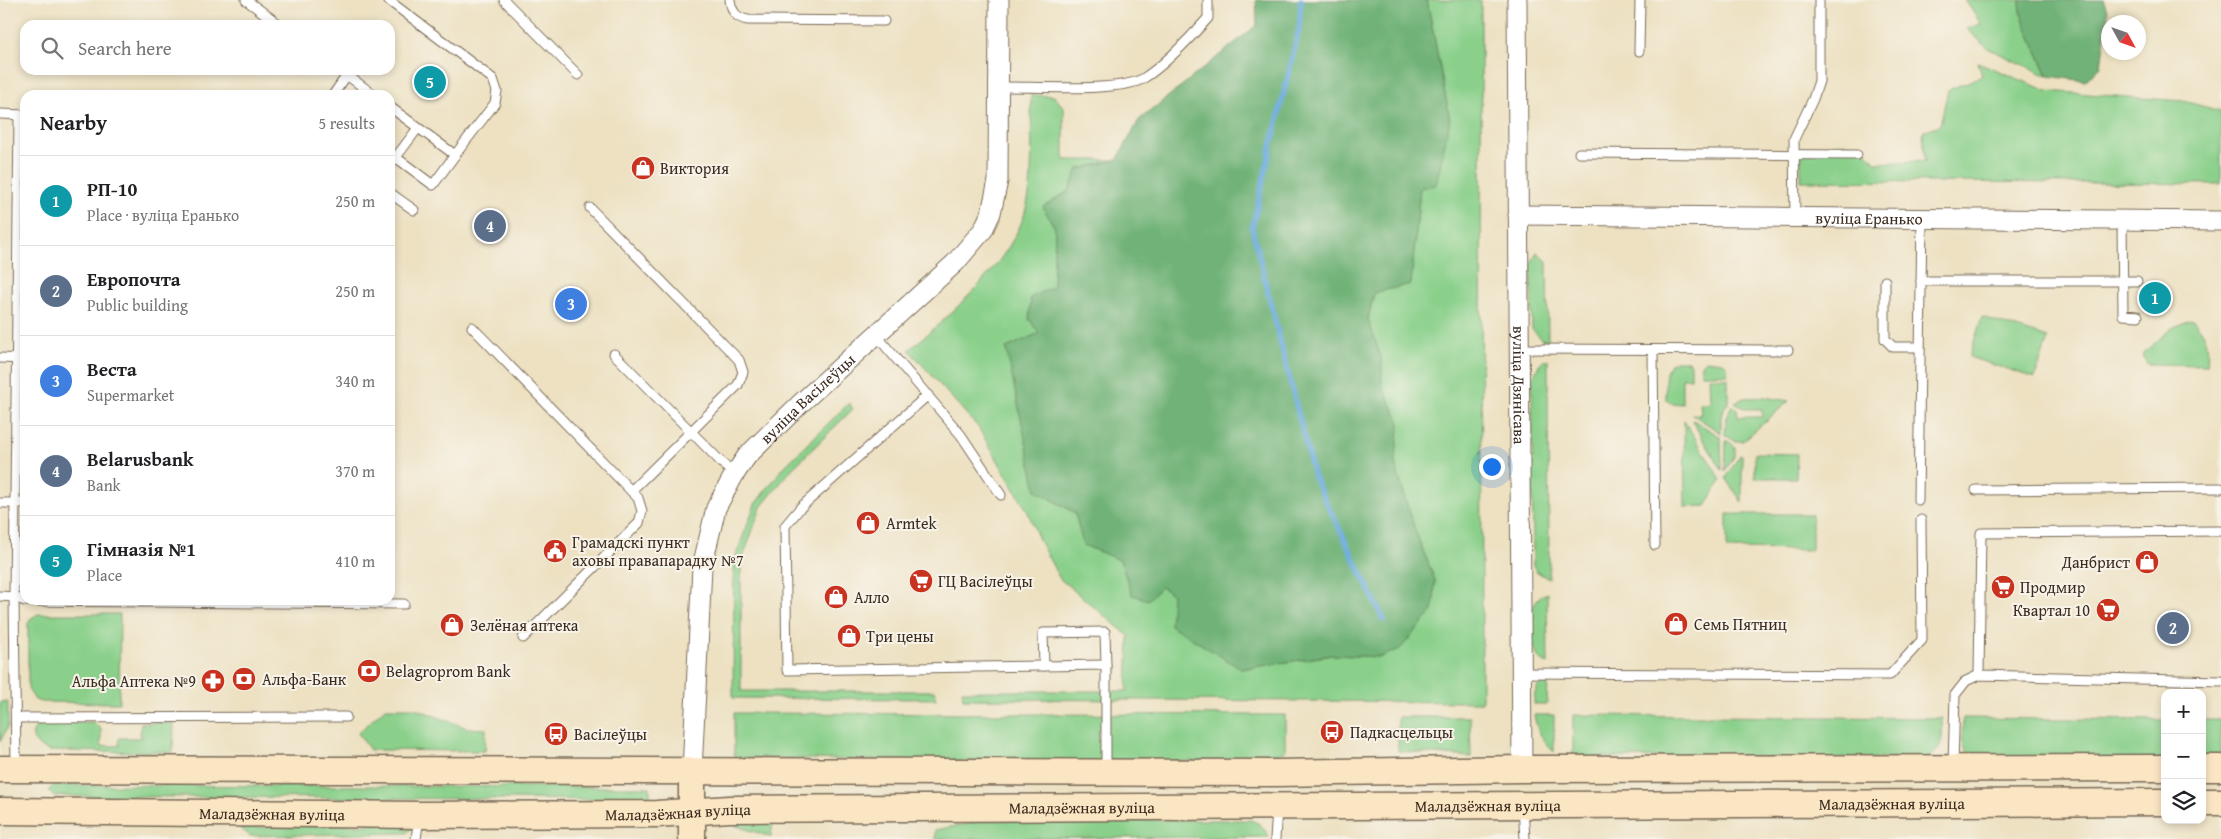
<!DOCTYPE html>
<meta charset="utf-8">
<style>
:root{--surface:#fff;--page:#f2f2f2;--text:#202124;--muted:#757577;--line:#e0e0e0;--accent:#2563eb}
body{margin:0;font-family:"Gentium Book Plus",serif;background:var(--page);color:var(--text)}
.controls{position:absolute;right:15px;bottom:15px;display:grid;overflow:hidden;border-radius:10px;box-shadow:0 2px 8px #0003}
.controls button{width:45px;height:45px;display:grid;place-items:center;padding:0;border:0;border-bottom:1px solid var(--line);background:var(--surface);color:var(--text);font:25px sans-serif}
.compass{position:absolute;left:2101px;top:15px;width:45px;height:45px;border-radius:50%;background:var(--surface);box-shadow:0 2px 8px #0003;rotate:130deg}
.you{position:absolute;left:1491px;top:466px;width:18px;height:18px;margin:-12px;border:4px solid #fff;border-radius:50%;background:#1a73e8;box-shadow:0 0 0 8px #1a73e833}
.badge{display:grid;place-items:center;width:32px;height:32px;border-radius:50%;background:var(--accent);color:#fff;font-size:16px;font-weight:700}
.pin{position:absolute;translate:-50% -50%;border:2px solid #fff;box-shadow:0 1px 5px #0006}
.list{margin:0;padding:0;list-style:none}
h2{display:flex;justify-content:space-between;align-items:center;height:65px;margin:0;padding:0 20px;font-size:21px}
h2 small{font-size:16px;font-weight:400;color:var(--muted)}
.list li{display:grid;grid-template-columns:32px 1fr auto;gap:15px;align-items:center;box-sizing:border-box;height:90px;padding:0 20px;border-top:1px solid var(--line)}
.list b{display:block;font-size:19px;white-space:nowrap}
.list p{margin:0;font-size:16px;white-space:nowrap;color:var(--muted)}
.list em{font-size:16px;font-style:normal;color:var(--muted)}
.icon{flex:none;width:28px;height:28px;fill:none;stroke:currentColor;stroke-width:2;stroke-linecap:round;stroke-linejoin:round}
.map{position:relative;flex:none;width:2221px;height:839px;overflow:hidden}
.search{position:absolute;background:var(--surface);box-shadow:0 2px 8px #0003;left:20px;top:20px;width:375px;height:55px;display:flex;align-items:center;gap:12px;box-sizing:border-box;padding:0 18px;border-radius:15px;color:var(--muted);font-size:19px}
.panel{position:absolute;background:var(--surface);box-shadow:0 2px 8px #0003;left:20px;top:90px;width:375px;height:515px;border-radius:15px}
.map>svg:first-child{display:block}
</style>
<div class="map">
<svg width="2221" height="839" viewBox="0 0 2221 839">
<rect width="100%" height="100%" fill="#f7f3e8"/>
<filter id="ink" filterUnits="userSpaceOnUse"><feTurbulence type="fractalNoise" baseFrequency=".02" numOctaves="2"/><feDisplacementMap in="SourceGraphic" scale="10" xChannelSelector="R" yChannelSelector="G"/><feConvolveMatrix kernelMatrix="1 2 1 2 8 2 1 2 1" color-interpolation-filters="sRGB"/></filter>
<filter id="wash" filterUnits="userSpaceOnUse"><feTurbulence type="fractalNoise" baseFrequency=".0096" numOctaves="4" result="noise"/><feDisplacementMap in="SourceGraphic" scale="20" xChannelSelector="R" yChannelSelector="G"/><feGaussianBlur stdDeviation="1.12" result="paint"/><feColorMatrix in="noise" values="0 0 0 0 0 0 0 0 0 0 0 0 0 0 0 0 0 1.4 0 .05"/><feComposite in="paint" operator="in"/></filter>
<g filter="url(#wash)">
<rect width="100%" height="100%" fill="#ede1c2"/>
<g fill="#8ad08b" stroke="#627d54">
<path d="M 1427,0 L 1481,0 L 1482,702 L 963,699 L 962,691 L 1127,691 L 1129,636 L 1060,579 L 1040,542 L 1027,510 L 978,427 L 909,350 C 950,315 1015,260 1027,205 C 1034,176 1031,127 1031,95 L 1054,96 L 1064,108 L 1064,160 L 1117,160 L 1078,169 L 1069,191 L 1043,207 L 1055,228 L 1053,287 L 1039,333 L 1036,490 L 1075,513 L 1084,545 L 1120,560 L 1132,595 L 1161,587 L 1172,594 L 1241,669 L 1332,655 L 1381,657 L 1433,611 L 1435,580 L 1416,533 L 1388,527 L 1368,319 L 1374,293 L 1411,283 L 1420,188 L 1450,120 Z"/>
<polygon points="1965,0 2020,0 2021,14 2048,76 1989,49 1967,29 1981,24"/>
<path d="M 1978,62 L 2047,91 L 2183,101 L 2221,111 L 2221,184 L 1801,181 L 1801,152 C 1832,145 1854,133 1876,163 L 1925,161 L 1923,131 L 1940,125 L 1948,90 L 1982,76 Z"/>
<polygon points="1537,252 1547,261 1548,341 1541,339 1532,329 1531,263"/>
<polygon points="1982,317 2048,338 2035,378 1969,357"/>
<path d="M 2192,319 C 2207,335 2209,343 2207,365 L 2147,364 L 2142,354 L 2172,328 Z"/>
<polygon points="1548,359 1549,578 1536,572 1533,565 1532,379 1540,363"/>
<polygon points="1705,360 1723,362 1727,367 1728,374 1701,374 1701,367"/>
<path d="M 1676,361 L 1688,361 L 1691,366 L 1691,378 L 1682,378 L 1682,404 L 1671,403 L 1666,400 C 1666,386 1661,367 1676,361 Z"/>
<polygon points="1709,377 1728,378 1728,403 1723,410 1721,417 1721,433 1692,414 1701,415 1700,403 1710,403"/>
<polygon points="1765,397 1789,401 1743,441 1735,441 1725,435 1726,417 1732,405 1737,409 1738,417 1762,417 1762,409 1745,409 1735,402 1744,398"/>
<polygon points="849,403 853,409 791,470 761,507 741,563 741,691 935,691 936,699 733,698 734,561 755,504 784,467"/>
<polygon points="1684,420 1721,480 1706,506 1685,507"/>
<polygon points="1693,420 1721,437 1722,470 1692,421"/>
<polygon points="1726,440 1735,446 1735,455 1725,471"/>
<polygon points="1755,453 1797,454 1796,478 1755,478"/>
<polygon points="1740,455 1742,455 1742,502 1726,478"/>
<polygon points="1727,514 1812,514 1812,550 1727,549"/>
<path d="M 1547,593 L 1548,664 C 1527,657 1534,627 1533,608 C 1535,600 1540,596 1547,593 Z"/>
<polygon points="38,614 120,614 119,703 41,702 35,700 28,689 28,624 30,619"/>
<path d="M 1548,680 L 1547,704 L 1534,704 C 1534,693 1536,684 1548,680 Z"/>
<polygon points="0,702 8,702 8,726 0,742"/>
<polygon points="385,708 414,708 467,728 486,729 485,751 370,750 358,733"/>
<polygon points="734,713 1285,715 1285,752 1227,761 1017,762 740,758 734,756"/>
<path d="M 1534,715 L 1554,715 L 1554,752 C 1542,741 1537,731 1534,715 Z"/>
<path d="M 1573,715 L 1942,718 C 1942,737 1945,748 1927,759 L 1573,757 Z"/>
<polygon points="1398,717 1470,717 1471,757 1398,751"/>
<path d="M 1963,718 L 2165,720 L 2165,761 L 1978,760 C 1958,749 1963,738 1963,718 Z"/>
<rect x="2202" y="720" width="19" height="42"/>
<path d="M 41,722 L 93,722 L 101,729 L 101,746 L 119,746 L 119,738 L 140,738 L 141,723 L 174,723 L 173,752 L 49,751 C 33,745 26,734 41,722 Z"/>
<polygon points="54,785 650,787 650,800 54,796 48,791"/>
<path d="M 986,820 L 1250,820 C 1260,823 1264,827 1269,837 L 935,839 L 935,830 Z"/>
<polygon points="773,821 771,837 736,826 736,822"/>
<polygon points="407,823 412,828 407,833 250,836 240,828"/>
</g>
<g fill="#6fb277" stroke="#556e4a">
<polygon points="1256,0 1427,0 1450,120 1436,185 1420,188 1411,284 1374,293 1368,319 1382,361 1382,385 1400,422 1395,464 1416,533 1435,580 1433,611 1400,649 1381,657 1332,655 1241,669 1170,625 1172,594 1161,587 1148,600 1132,595 1120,560 1083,545 1075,513 1036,490 1006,348 1039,333 1029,319 1031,297 1053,287 1055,228 1043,207 1069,191 1078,169 1117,160 1139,120 1257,25"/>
<polygon points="2020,0 2103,0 2108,13 2101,66 2085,81 2048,76 2021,14"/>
</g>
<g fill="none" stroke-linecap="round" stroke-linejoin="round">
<polyline stroke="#68aadc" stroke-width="5.5" points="1301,0 1299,29 1252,228 1314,477 1384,620"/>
</g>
</g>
<g filter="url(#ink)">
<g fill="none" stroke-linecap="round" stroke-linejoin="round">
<g stroke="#796a57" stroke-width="11">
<g id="lane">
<polyline points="246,0 280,25"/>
<polyline points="388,0 493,79 497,91 495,103 455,155 390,107"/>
<polyline points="504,0 578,75"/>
<path d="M 730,0 C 732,12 736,18 748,20 L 884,21"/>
<polyline points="1639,51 1640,0"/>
<polyline points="340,70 374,95"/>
<path d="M 999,87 C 1030,86 1121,93 1144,78 C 1166,64 1191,37 1208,18 L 1208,0"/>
<polyline points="333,95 347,75"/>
<polyline points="0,114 25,115"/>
<polyline points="390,153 433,185 455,155"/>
<polyline points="1579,153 1857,155"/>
<polyline points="390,165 418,128"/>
<polyline points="390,193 414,210"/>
<polyline points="590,208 739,360 743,372 738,385 631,491"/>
<polyline points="1795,217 1794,139 1813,99 1819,81 1819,0"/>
<polyline points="2122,220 2123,315 2138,316"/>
<polyline points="1885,281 1885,339 1893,347 1920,347"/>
<polyline points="1921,281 2137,281"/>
<polyline points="472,327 638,498 642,511 639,523 523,638"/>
<polyline points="876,335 961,435 1001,495"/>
<polyline points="1519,349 1788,350"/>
<polyline points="1653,350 1655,545"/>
<polyline points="614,354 734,475"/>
<polyline points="0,358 25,359"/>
<polyline points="928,395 801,507 785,526 787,670 1106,665 1106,769"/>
<polyline points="1976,490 2221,488"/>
<polyline points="1918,500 1922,217"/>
<polyline points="0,503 25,503"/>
<polyline points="0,596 14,597 25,601 404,604"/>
<polyline points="1044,666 1043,633 1105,632 1106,665"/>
<polyline points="1521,673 1890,675 1922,640 1921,520"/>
<polyline points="1979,675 1981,533 2221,531"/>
<polyline points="16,718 346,717"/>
<polyline points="1953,766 1955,695 1966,681 1979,675 2221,681"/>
<polyline points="16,767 14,597 19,115"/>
<polyline points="1523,808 1525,839"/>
<polyline points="416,839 419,817"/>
<polyline points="1275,839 1277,809"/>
</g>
</g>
<g stroke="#796a57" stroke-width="21">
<g id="street">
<path id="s1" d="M 1517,0 L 1522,769"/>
<path id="s2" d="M 1518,215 L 2221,221"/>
<path id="s3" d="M 692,771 L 702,567 L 716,508 L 734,475 L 747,456 L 801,403 L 955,263 L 983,230 L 991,213 L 998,181 L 999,0"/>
</g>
</g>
<g stroke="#796a57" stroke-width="29">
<g id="secondary">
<polyline points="2202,768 2221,768"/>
<polyline points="0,769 1276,773 1522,769 2165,768"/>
<polyline points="2202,802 2221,802"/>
<path id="s4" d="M 0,811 L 419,815 L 657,814 L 729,809 L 2165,802"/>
<polyline points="692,839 692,771"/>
</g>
</g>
<use href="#lane" stroke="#fff" stroke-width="9"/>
<use href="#street" stroke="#fff" stroke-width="19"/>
<use href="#secondary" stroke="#fbe6c4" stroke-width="26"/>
</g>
</g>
<defs>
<g id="shop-disc" transform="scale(1.25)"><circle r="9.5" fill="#c8321e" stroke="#f7f3e8"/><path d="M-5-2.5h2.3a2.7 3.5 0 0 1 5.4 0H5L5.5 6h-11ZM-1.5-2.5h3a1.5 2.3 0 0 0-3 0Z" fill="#fff"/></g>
<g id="civic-disc" transform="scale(1.25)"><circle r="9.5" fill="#c8321e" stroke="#f7f3e8"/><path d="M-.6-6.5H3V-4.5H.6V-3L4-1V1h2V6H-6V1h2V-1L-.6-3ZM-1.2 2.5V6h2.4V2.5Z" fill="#fff"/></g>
<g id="supermarket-disc" transform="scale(1.25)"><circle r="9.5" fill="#c8321e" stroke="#f7f3e8"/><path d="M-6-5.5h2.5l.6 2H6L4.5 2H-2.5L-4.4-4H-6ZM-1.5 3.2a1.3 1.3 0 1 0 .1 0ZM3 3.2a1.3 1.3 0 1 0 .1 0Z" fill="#fff"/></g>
<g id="bank-disc" transform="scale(1.25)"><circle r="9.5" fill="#c8321e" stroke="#f7f3e8"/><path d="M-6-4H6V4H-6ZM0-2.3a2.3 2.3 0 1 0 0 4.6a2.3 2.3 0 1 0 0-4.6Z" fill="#fff"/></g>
<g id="pharmacy-disc" transform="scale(1.25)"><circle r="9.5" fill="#c8321e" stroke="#f7f3e8"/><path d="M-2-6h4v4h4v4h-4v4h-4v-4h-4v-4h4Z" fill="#fff"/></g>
<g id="bus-disc" transform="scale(1.25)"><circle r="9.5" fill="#c8321e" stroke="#f7f3e8"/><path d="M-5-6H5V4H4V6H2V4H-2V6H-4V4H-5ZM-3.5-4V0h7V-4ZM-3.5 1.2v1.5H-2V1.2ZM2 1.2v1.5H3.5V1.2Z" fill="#fff"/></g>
</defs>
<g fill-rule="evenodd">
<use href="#shop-disc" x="643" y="168"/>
<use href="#shop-disc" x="868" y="523"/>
<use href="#civic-disc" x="555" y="551"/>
<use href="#shop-disc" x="2147" y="562"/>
<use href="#supermarket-disc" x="921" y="581"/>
<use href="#supermarket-disc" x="2003" y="587"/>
<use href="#shop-disc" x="836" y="597"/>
<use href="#supermarket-disc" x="2108" y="610"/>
<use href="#shop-disc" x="1676" y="624"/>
<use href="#shop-disc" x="452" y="625"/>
<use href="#shop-disc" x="849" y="636"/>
<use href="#bank-disc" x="369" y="671"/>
<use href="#bank-disc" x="244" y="679"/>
<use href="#pharmacy-disc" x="213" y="681"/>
<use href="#bus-disc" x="1332" y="732"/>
<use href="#bus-disc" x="556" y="734"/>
</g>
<g text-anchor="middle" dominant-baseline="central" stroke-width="4" stroke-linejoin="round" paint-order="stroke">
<g font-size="16" fill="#3b2a1e" stroke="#f7f3e8" text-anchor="start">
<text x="660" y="168">Виктория</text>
<text x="886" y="523">Armtek</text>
<text x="572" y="542">Грамадскі пункт<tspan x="572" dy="18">аховы правапарадку №7</tspan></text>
<text x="2130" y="562" text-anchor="end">Данбрист</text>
<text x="938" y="581">ГЦ Васілеўцы</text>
<text x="2020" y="587">Продмир</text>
<text x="854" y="597">Алло</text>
<text x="2090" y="610" text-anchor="end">Квартал 10</text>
<text x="1694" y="624">Семь Пятниц</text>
<text x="470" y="625">Зелёная аптека</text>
<text x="866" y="636">Три цены</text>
<text x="386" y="671">Belagroprom Bank</text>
<text x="262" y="679">Альфа-Банк</text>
<text x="196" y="681" text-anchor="end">Альфа Аптека №9</text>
<text x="1350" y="732">Падкасцельцы</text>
<text x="574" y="734">Васілеўцы</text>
</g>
<g font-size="16" fill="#3b2a1e" stroke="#f7f3e8">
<text stroke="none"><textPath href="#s2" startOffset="351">вуліца Еранько</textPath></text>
<text stroke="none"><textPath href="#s1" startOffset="385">вуліца Дзянісава</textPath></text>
<text stroke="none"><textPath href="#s3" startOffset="409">вуліца Васілеўцы</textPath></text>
<text stroke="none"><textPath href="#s4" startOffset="1892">Маладзёжная вуліца</textPath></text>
<text stroke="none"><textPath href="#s4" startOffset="1488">Маладзёжная вуліца</textPath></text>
<text stroke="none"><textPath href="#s4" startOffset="1082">Маладзёжная вуліца</textPath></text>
<text stroke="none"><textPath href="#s4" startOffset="678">Маладзёжная вуліца</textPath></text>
<text stroke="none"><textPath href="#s4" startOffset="272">Маладзёжная вуліца</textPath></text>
</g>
</g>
</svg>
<div class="controls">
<button>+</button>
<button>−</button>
<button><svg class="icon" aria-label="layers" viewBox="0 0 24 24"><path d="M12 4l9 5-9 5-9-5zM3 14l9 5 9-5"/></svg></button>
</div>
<svg class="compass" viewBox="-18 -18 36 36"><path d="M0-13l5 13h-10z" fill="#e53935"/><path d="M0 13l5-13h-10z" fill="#757577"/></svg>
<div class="you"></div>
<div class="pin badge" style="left:2155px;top:298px;background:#0f9aa8">1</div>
<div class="pin badge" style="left:2173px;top:628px;background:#5c6f8a">2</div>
<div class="pin badge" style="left:571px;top:304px;background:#3f7fe0">3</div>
<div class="pin badge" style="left:490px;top:226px;background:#5c6f8a">4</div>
<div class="pin badge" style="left:430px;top:82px;background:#0f9aa8">5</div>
<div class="search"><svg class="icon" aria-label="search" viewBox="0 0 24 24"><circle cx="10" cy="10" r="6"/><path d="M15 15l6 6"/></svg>Search here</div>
<section class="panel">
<h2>Nearby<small>5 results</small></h2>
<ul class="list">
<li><span class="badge" style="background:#0f9aa8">1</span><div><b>РП-10</b><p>Place · вуліца Еранько</p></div><em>250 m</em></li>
<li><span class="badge" style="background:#5c6f8a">2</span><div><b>Европочта</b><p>Public building</p></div><em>250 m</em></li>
<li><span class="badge" style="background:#3f7fe0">3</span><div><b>Веста</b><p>Supermarket</p></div><em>340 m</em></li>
<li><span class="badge" style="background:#5c6f8a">4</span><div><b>Belarusbank</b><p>Bank</p></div><em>370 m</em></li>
<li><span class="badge" style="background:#0f9aa8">5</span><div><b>Гімназія №1</b><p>Place</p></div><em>410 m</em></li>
</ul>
</section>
</div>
